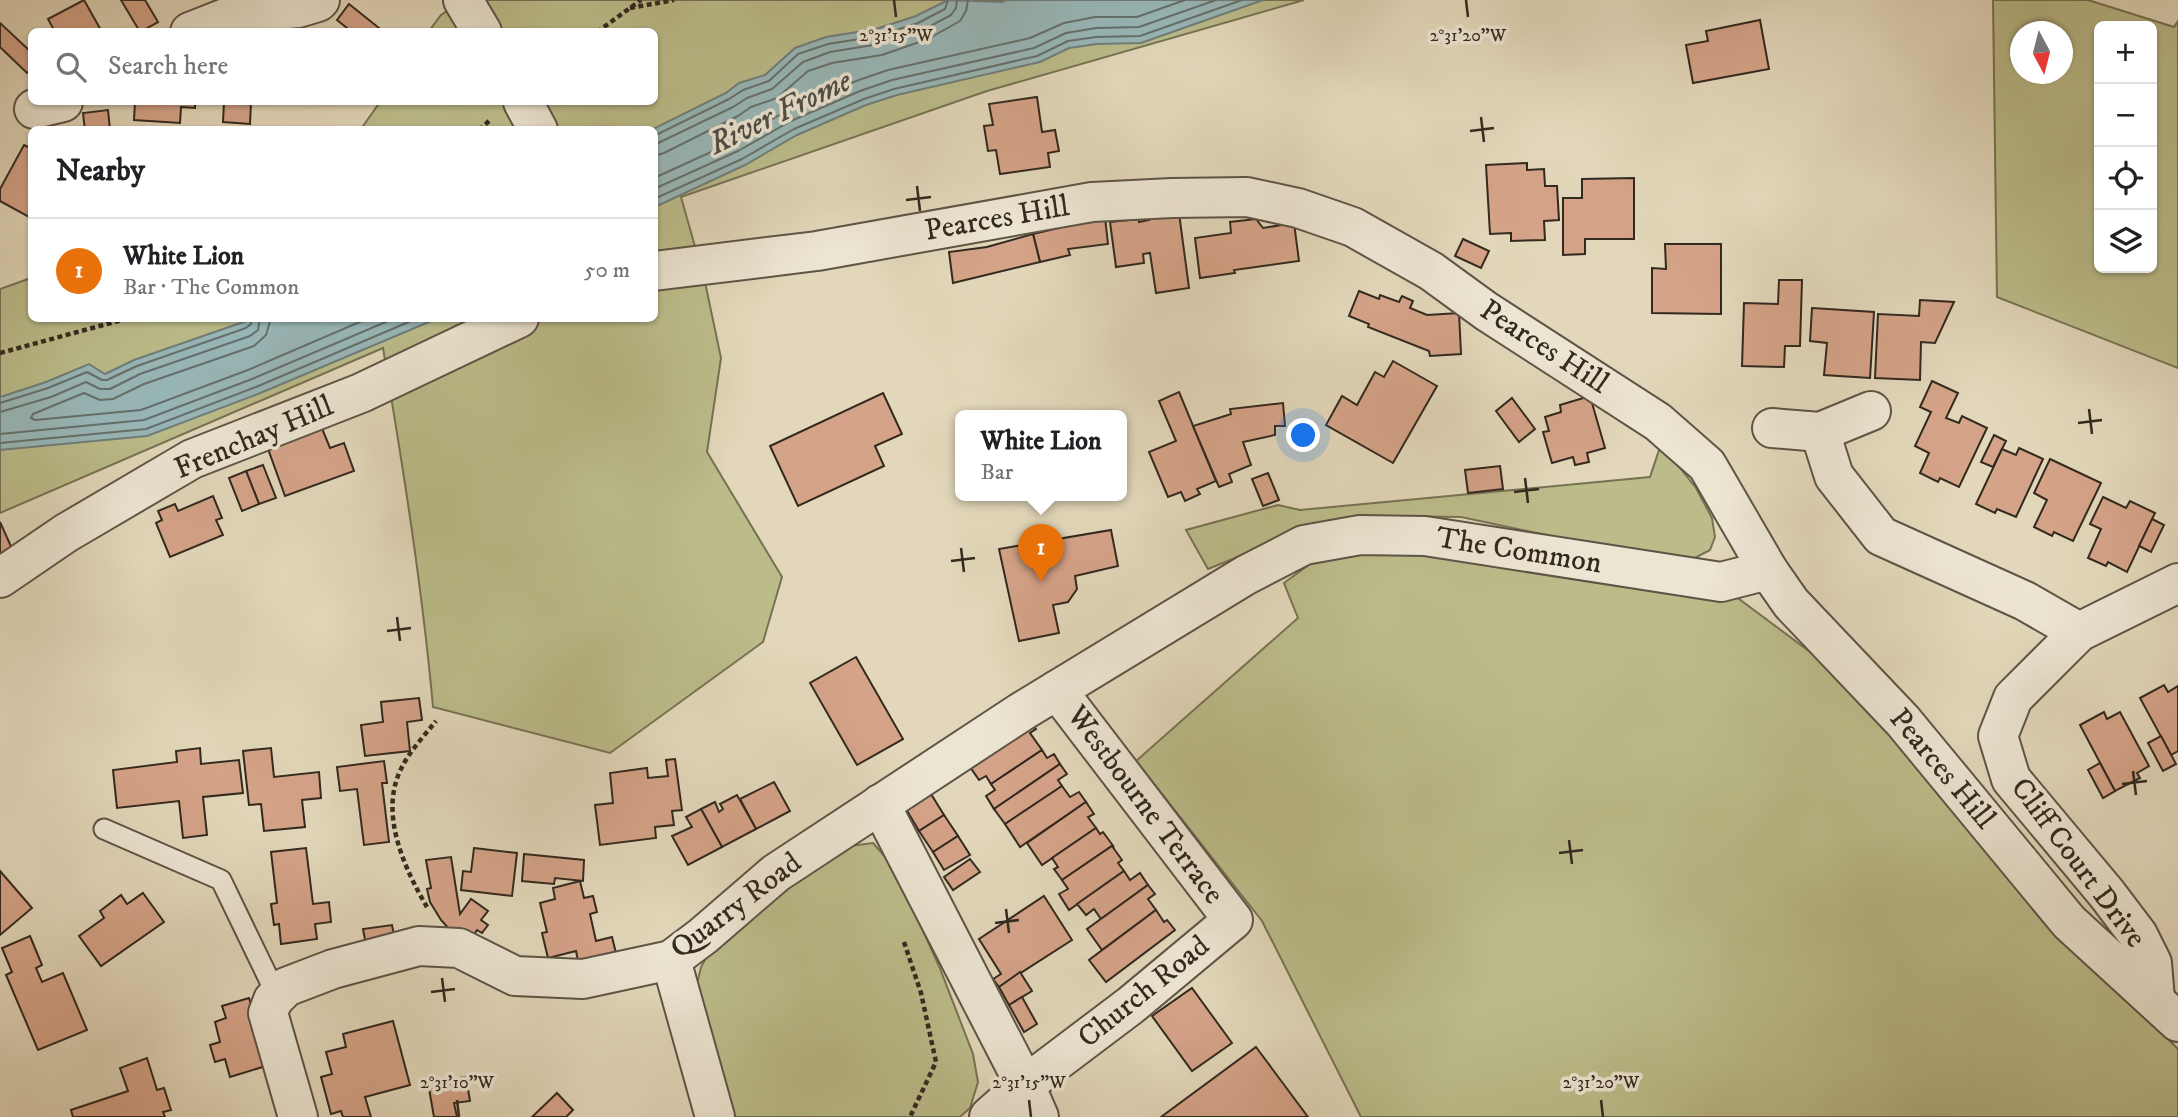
<!DOCTYPE html>
<meta charset="utf-8">
<style>
:root{--surface:#fff;--page:#f6f6f6;--text:#202124;--muted:#757577;--line:#e0e0e0;--accent:#8f2418}
body{margin:0;font-family:"IM FELL DW Pica",serif;background:var(--page);color:var(--text)}
.controls{position:absolute;right:21px;top:21px;display:grid;overflow:hidden;border-radius:10px;box-shadow:0 2px 5px #0004}
.controls button{width:63px;height:63px;display:grid;place-items:center;padding:0;border:0;border-bottom:2px solid var(--line);background:var(--surface);color:var(--text);font:35px sans-serif}
.compass{position:absolute;left:2010px;top:21px;width:63px;height:63px;border-radius:50%;background:var(--surface);box-shadow:0 2px 5px #0004;rotate:173deg}
.you{position:absolute;left:1304px;top:436px;width:24px;height:24px;margin:-18px;border:5px solid #fff;border-radius:50%;background:#1a73e8;box-shadow:0 0 0 10px #1a73e833}
.badge{display:grid;place-items:center;width:46px;height:46px;border-radius:50%;background:var(--accent);color:#fff;font-size:23px;font-weight:700}
.pin{position:absolute;translate:-50% -58px;filter:drop-shadow(0 2px 4px #0008)}
.pin::after{content:'';position:absolute;top:37px;width:24px;height:21px;background:inherit;clip-path:polygon(0 0,100% 0,50% 100%)}
.popup{position:absolute;left:955px;top:410px;width:172px;height:91px;box-sizing:border-box;display:grid;place-content:center;border-radius:10px;background:var(--surface);filter:drop-shadow(0 2px 5px #0005);font-size:23px;white-space:nowrap;color:var(--muted)}
.popup b{font-size:26px;color:var(--text)}
.popup::after{content:'';position:absolute;left:50%;top:100%;margin-left:-14px;border:14px solid transparent;border-top-color:var(--surface)}
.list{margin:0;padding:0;list-style:none}
h2{display:flex;justify-content:space-between;align-items:center;height:91px;margin:0;padding:0 28px;font-size:30px}
h2 small{font-size:23px;font-weight:400;color:var(--muted)}
.list li{display:grid;grid-template-columns:46px 1fr auto;gap:21px;align-items:center;box-sizing:border-box;height:105px;padding:0 28px;border-top:2px solid var(--line)}
.list b{display:block;font-size:26px;white-space:nowrap}
.list p{margin:0;font-size:23px;white-space:nowrap;color:var(--muted)}
.list em{font-size:23px;font-style:normal;color:var(--muted)}
.icon{flex:none;width:38px;height:38px;fill:none;stroke:currentColor;stroke-width:2;stroke-linecap:round;stroke-linejoin:round}
.map{position:relative;flex:none;width:2178px;height:1117px;overflow:hidden}
.search{position:absolute;background:var(--surface);box-shadow:0 2px 5px #0004;left:28px;top:28px;width:630px;height:77px;display:flex;align-items:center;gap:18px;box-sizing:border-box;padding:0 24px;border-radius:10px;color:var(--muted);font-size:26px}
.panel{position:absolute;background:var(--surface);box-shadow:0 2px 5px #0004;left:28px;top:126px;width:630px;height:196px;border-radius:10px}
.map>svg:first-child{display:block}
</style>
<div class="map">
<svg width="2178" height="1117" viewBox="0 0 2178 1117">
<rect width="100%" height="100%" fill="#e2d7ba"/>
<filter id="stains"><feTurbulence type="fractalNoise" baseFrequency=".00286" numOctaves="4"/><feColorMatrix values="0 0 0 0 .2 0 0 0 0 .09 0 0 0 0 .02 0 0 0 .5 -.17"/></filter>
<radialGradient id="worn" r=".72"><stop offset=".6" stop-color="#630" stop-opacity="0"/><stop offset="1" stop-color="#630" stop-opacity=".3"/></radialGradient>
<g fill="#bbbc8a" stroke="#767254" stroke-width="2" fill-rule="evenodd">
<path d="M 464,0 L 1304,0 L 987,91 L 681,197 L 705,282 L 721,358 L 707,452 L 782,577 L 763,642 L 610,753 L 433,707 C 422,586 403,467 383,348 L 0,513 L 0,289 L 31,278 L 32,318 L 654,318 L 654,130 L 361,129 L 380,102 L 654,102 L 654,32 L 429,31 L 441,15 Z"/>
<path d="M 1993,0 L 2088,0 L 2174,27 L 2178,21 L 2178,368 L 1997,297 ZM 2152,26 L 2152,268 L 2099,268 L 2099,26 ZM 2021,32 L 2062,32 L 2062,74 L 2021,74 Z"/>
<polygon points="1661,444 1696,488 1712,518 1715,537 1710,550 1695,558 1659,559 1461,517 1387,516 1297,533 1208,569 1186,530 1278,505 1300,510 1650,477"/>
<polygon points="1367,546 1735,596 1825,663 2132,1004 2178,1049 2178,1117 1361,1117 1262,921 1136,761 1298,618 1284,583 1310,564"/>
<polygon points="873,843 894,867 939,966 973,1054 978,1082 970,1108 960,1117 732,1117 696,988 701,967 718,937 842,847"/>
</g>
<g fill="#98b7b8" stroke="#6f7e7b" stroke-width="2">
<polygon points="948,0 1002,2 1006,0 1263,0 1141,43 1097,44 1069,48 1040,62 897,95 866,105 797,135 745,165 655,207 654,130 653,129 726,93 739,83 765,75 795,48 826,37 876,29 916,16"/>
<polygon points="252,319 436,319 258,394 147,436 0,450 0,397 46,382 89,364 105,374 134,360"/>
</g>
<g fill="none" stroke-linecap="round" stroke-linejoin="round">
<g stroke="#65706c" stroke-width="2">
<polyline points="654,136 729,99 743,90 769,81 798,54 828,44 878,36 918,23 945,9 948,0"/>
<polyline points="654,145 733,107 747,98 772,89 803,62 830,52 879,44 923,30 951,15 956,8 957,0"/>
<polyline points="654,156 664,153 738,116 751,107 777,98 808,71 832,63 882,55 928,39 960,21 966,11 968,0"/>
<polyline points="654,178 733,142 786,111 856,81 888,70 1030,38 1064,23 1095,17 1137,17 1185,0"/>
<polyline points="654,189 738,151 791,121 860,91 892,80 1034,48 1066,33 1096,28 1139,27 1216,0"/>
<polyline points="654,199 742,159 794,129 864,99 894,89 1037,56 1068,41 1096,37 1140,36 1242,0"/>
<polyline points="271,318 266,335 254,346 144,384 113,399 100,400 84,393 33,414 31,418 35,420 141,410 248,370 369,318"/>
<polyline points="0,403 48,388 87,372 102,380 107,380 137,366 246,328 251,324 251,318"/>
<polyline points="0,412 51,397 86,382 100,389 110,389 140,374 250,336 258,330 260,318"/>
<polyline points="0,434 144,420 252,379 395,318"/>
<polyline points="0,443 146,429 256,387 418,318"/>
</g>
</g>
<g fill="#d5a388" stroke="#32291f" stroke-width="2">
<polygon points="84,0 102,32 55,32 48,19"/>
<polygon points="121,0 145,0 158,22 140,32"/>
<polygon points="349,4 384,32 352,32 337,20"/>
<polygon points="1760,20 1769,69 1693,83 1686,45 1708,41 1706,31"/>
<polygon points="0,23 32,53 32,69 27,73 0,47"/>
<polygon points="1037,97 1042,132 1055,130 1059,151 1048,153 1050,167 1000,174 996,150 988,151 984,126 993,125 989,104"/>
<polygon points="135,102 195,102 195,108 181,107 180,123 134,120"/>
<polygon points="224,102 251,102 250,124 223,122"/>
<polygon points="108,110 110,130 85,130 83,113"/>
<polygon points="24,145 32,149 32,212 29,217 0,201 0,189"/>
<polygon points="1527,163 1527,170 1544,169 1545,186 1557,186 1559,220 1544,221 1545,240 1511,241 1511,233 1490,234 1486,165"/>
<polygon points="1634,178 1634,239 1585,239 1585,254 1563,255 1563,198 1582,198 1582,179"/>
<polygon points="1104,209 1108,244 1068,249 1070,255 1040,262 1033,234 1059,228 1058,214"/>
<polygon points="1179,213 1189,288 1156,293 1150,253 1143,254 1144,263 1116,267 1110,222 1139,219 1139,222 1149,220 1148,217"/>
<polygon points="1256,219 1263,228 1294,223 1299,261 1234,270 1235,273 1200,278 1195,238 1231,233 1230,222"/>
<polygon points="1033,234 1040,262 953,283 949,252 987,247"/>
<polygon points="1463,239 1489,251 1481,268 1455,256"/>
<polygon points="1665,244 1721,244 1721,314 1652,313 1652,268 1666,269"/>
<polygon points="1779,280 1802,280 1800,346 1785,346 1784,367 1742,366 1744,303 1778,304"/>
<polygon points="1359,291 1379,299 1380,295 1399,302 1402,296 1413,301 1410,308 1427,315 1459,313 1461,354 1430,356 1429,351 1368,327 1369,324 1349,316"/>
<polygon points="1920,300 1954,302 1935,343 1921,342 1920,380 1875,378 1878,314 1919,316"/>
<polygon points="1812,308 1874,312 1870,378 1824,375 1827,343 1810,341"/>
<polygon points="1393,361 1437,386 1393,463 1326,425 1342,396 1357,405 1375,372 1384,377"/>
<polygon points="1932,381 1958,393 1946,418 1959,423 1962,416 1987,428 1959,487 1940,478 1938,482 1920,473 1929,453 1915,446 1931,412 1920,407"/>
<polygon points="1179,392 1216,481 1197,489 1200,494 1185,501 1181,492 1168,497 1149,452 1176,441 1159,401"/>
<polygon points="883,393 902,434 875,446 884,466 798,506 770,446"/>
<polygon points="1590,396 1605,448 1587,453 1589,462 1575,465 1573,457 1552,463 1543,432 1549,431 1545,417 1561,412 1560,405"/>
<polygon points="1512,398 1535,429 1519,442 1496,411"/>
<polygon points="1283,403 1285,426 1275,426 1275,435 1243,442 1251,465 1229,474 1232,482 1219,487 1193,426 1231,414 1230,409"/>
<polygon points="321,426 330,448 344,443 354,471 285,496 267,446"/>
<polygon points="1994,435 2006,441 1993,467 1981,462"/>
<polygon points="2019,448 2043,459 2016,517 1997,509 1995,513 1976,504 2002,449 2016,455"/>
<polygon points="2050,459 2101,483 2073,541 2054,532 2052,536 2034,527 2047,500 2034,493"/>
<polygon points="263,465 276,498 259,504 246,471"/>
<polygon points="1500,466 1503,489 1468,493 1465,470"/>
<polygon points="246,471 259,504 242,511 229,478"/>
<polygon points="1268,473 1279,500 1263,506 1252,479"/>
<polygon points="213,496 222,518 216,520 223,535 170,557 156,523 162,520 158,511 175,504 178,511"/>
<polygon points="2103,497 2126,508 2130,501 2155,513 2127,572 2108,562 2106,566 2088,558 2101,529 2090,524"/>
<polygon points="2152,519 2164,525 2151,552 2139,546"/>
<polygon points="0,522 14,553 0,560"/>
<polygon points="1111,530 1118,566 1075,576 1077,589 1068,602 1053,605 1059,633 1019,641 999,549"/>
<polygon points="856,657 903,739 857,765 810,683"/>
<polygon points="2164,685 2168,692 2178,686 2178,751 2171,755 2140,698"/>
<polygon points="419,698 422,720 407,722 410,751 365,756 361,725 383,722 381,702"/>
<polygon points="2104,712 2107,719 2120,712 2149,766 2137,773 2140,778 2115,791 2080,725"/>
<polygon points="1030,721 1036,729 1030,733 1042,750 991,784 986,776 979,780 968,764"/>
<polygon points="2161,736 2176,764 2163,771 2148,743"/>
<polygon points="200,748 201,764 239,760 243,793 203,797 207,835 183,838 179,801 117,808 113,770 177,762 176,751"/>
<polygon points="271,748 274,777 319,772 321,798 302,800 305,827 264,831 261,804 249,805 243,751"/>
<polygon points="1042,750 1047,758 1054,754 1060,764 994,809 986,796 995,790 991,784"/>
<polygon points="675,759 682,810 672,811 674,825 655,827 656,838 600,845 595,805 613,803 610,773 647,768 648,778 668,776 666,760"/>
<polygon points="384,761 387,783 382,783 389,842 364,845 357,789 340,791 337,767"/>
<polygon points="2100,763 2115,791 2103,798 2088,770"/>
<polygon points="1060,764 1067,774 1058,780 1062,786 1005,824 994,809"/>
<polygon points="774,782 790,811 756,829 740,799"/>
<polygon points="1062,786 1070,797 1079,792 1086,802 1020,847 1005,824"/>
<polygon points="931,794 944,815 919,831 906,809"/>
<polygon points="737,795 756,829 722,847 701,809 715,802 719,812 723,809 720,804"/>
<polygon points="1086,802 1094,814 1088,817 1096,828 1042,865 1027,843"/>
<polygon points="701,809 722,847 688,865 672,836 692,827 686,817"/>
<polygon points="944,815 958,836 933,852 919,831"/>
<polygon points="1096,828 1100,834 1103,832 1114,847 1112,846 1062,880 1054,869 1058,867 1052,858"/>
<polygon points="958,836 970,855 944,870 933,852"/>
<polygon points="1112,846 1122,860 1118,863 1124,871 1069,910 1059,894 1068,889 1062,880"/>
<polygon points="306,848 313,904 329,902 331,922 315,924 317,939 281,944 279,924 274,925 271,904 277,903 271,852"/>
<polygon points="474,848 517,853 512,896 461,890 463,871 471,872"/>
<polygon points="524,854 584,860 583,881 555,878 554,884 522,881"/>
<polygon points="451,857 460,914 471,899 488,911 481,920 488,925 482,933 477,930 469,943 450,930 441,920 430,902 427,889 431,888 426,860"/>
<polygon points="970,859 980,872 953,890 944,877"/>
<polygon points="0,871 32,908 0,935"/>
<polygon points="1124,871 1130,880 1140,873 1148,885 1101,919 1094,909 1086,915 1077,904"/>
<polygon points="580,881 584,898 593,896 597,912 590,914 596,941 612,937 617,957 579,966 576,951 548,958 542,933 547,932 540,903 555,899 553,888"/>
<polygon points="1148,885 1155,894 1148,899 1156,910 1102,950 1087,929"/>
<polygon points="143,893 164,922 101,966 79,936 104,918 100,911 121,895 127,904"/>
<polygon points="1044,896 1072,940 999,987 993,979 1001,974 979,939"/>
<polygon points="1156,910 1164,922 1167,920 1175,930 1106,982 1089,960"/>
<polygon points="392,925 395,941 366,945 363,929"/>
<polygon points="30,936 42,965 36,968 42,982 63,973 87,1030 38,1050 6,975 12,972 2,948"/>
<polygon points="1020,972 1032,991 1009,1005 999,987"/>
<polygon points="1192,988 1232,1043 1192,1071 1152,1016"/>
<polygon points="1022,997 1037,1024 1024,1032 1009,1005"/>
<polygon points="249,998 269,1065 230,1077 225,1059 215,1062 210,1045 220,1042 215,1022 226,1018 222,1006"/>
<polygon points="393,1021 410,1085 365,1097 371,1117 343,1117 341,1111 331,1114 321,1077 332,1074 326,1052 346,1047 343,1034"/>
<polygon points="1256,1047 1308,1117 1161,1117"/>
<polygon points="147,1058 157,1090 164,1088 171,1110 163,1112 165,1117 73,1117 71,1110 128,1091 120,1068"/>
<polygon points="466,1077 470,1101 454,1103 457,1117 434,1117 428,1083"/>
<polygon points="557,1093 573,1110 566,1117 532,1117"/>
</g>
<g fill="none" stroke-linecap="round" stroke-linejoin="round">
<g stroke="#5e5446" stroke-width="23">
<polyline id="service" points="104,829 221,880 277,996"/>
</g>
<g stroke="#5e5446" stroke-width="42">
<g id="minor">
<polyline points="463,0 482,32"/>
<polyline points="190,32 238,13 298,8 318,2 320,0"/>
<polyline points="523,102 538,130"/>
<polyline points="34,109 63,102"/>
<polyline points="654,271 817,251 1092,202 1172,198 1247,197 1298,208 1353,227 1431,271 1486,311 1658,422 1707,465 1768,570 1791,603 1903,721 2069,922 2178,1022"/>
<polyline points="1772,428 1820,432 1871,411"/>
<polyline points="1820,432 1834,476 1881,536 2025,601 2079,632"/>
<polyline points="0,578 66,533 192,459 361,393 519,318"/>
<polyline points="880,804 1025,1085 1039,1117"/>
<polyline points="671,960 715,1117"/>
<polyline points="2155,999 2152,963 2138,935 2107,894 2011,779 1998,736 2013,698 2079,632 2178,583"/>
<polyline points="298,1117 268,1013 273,1000 286,987 333,969 419,946 459,948 515,976 583,979 671,960 703,936 776,873 1021,712 1246,575 1304,545 1360,535 1425,536 1721,582 1768,570"/>
<polyline points="989,1117 1025,1085 1131,1005 1233,920 1057,690"/>
</g>
</g>
<g stroke="#32291f" stroke-width="4.5" stroke-dasharray="5 3.5" stroke-linecap="butt">
<polyline points="630,8 674,0"/>
<polyline points="597,32 641,0"/>
<polyline points="479,130 489,121"/>
<polyline points="0,353 129,318"/>
<path d="M 427,907 C 404,868 379,813 401,769 C 409,752 424,736 436,721"/>
<polyline points="904,942 921,993 936,1062 910,1117"/>
</g>
<use href="#service" stroke="#ece5d2" stroke-width="19"/>
<use href="#minor" stroke="#ece5d2" stroke-width="38"/>
</g>
<path fill="none" stroke="#32291f" stroke-width="2.5" d="M 894,0 L 896,17M 1466,0 L 1468,17M 1481,117 L 1484,142M 1470,131 L 1494,128M 917,186 L 920,211M 906,200 L 931,197M 2089,409 L 2092,434M 2078,423 L 2102,420M 1525,478 L 1528,503M 1514,492 L 1539,489M 961,548 L 964,572M 951,561 L 975,558M 397,617 L 400,641M 387,631 L 411,628M 2133,771 L 2136,795M 2122,784 L 2147,781M 1569,840 L 1572,864M 1559,853 L 1583,850M 1006,909 L 1009,933M 995,923 L 1019,920M 442,978 L 445,1002M 431,992 L 455,989M 457,1100 L 459,1117M 1029,1100 L 1031,1117M 1601,1100 L 1603,1117"/>
<g text-anchor="middle" dominant-baseline="central" stroke-width="7" stroke-linejoin="round" paint-order="stroke">
<g font-size="30" fill="#32291f" stroke="#ece5d2">
<text transform="translate(997 219) rotate(-10)">Pearces Hill</text>
<text transform="translate(1544 347) rotate(33)">Pearces Hill</text>
<text transform="translate(254 438) rotate(-23)">Frenchay Hill</text>
<text transform="translate(1519 551) rotate(9)">The Common</text>
<text transform="translate(1942 769) rotate(50)">Pearces Hill</text>
<text transform="translate(1145 805) rotate(53)">Westbourne Terrace</text>
<text transform="translate(2078 863) rotate(53)">Cliff Court Drive</text>
<text transform="translate(736 906) rotate(-37)">Quarry Road</text>
<text transform="translate(1144 992) rotate(-39)">Church Road</text>
</g>
<g font-size="32" font-style="italic" fill="#4c4c45" stroke="#ece5d2">
<text transform="translate(780 113) rotate(-26)">River Frome</text>
</g>
</g>
<g font-size="18" text-anchor="middle" fill="#32291f" stroke="#ece5d2" stroke-width="7" stroke-linejoin="round" paint-order="stroke">
<text x="896" y="41">2°31'15"W</text>
<text x="1468" y="41">2°31'20"W</text>
<text x="457" y="1088">2°31'10"W</text>
<text x="1029" y="1088">2°31'15"W</text>
<text x="1601" y="1088">2°31'20"W</text>
</g>
<rect width="100%" height="100%" filter="url(#stains)"/>
<rect width="100%" height="100%" fill="url(#worn)"/>
</svg>
<div class="controls">
<button>+</button>
<button>−</button>
<button><svg class="icon" aria-label="locate" viewBox="0 0 24 24"><circle cx="12" cy="12" r="6"/><path d="M12 2v4M12 18v4M2 12h4M18 12h4"/></svg></button>
<button><svg class="icon" aria-label="layers" viewBox="0 0 24 24"><path d="M12 4l9 5-9 5-9-5zM3 14l9 5 9-5"/></svg></button>
</div>
<svg class="compass" viewBox="-18 -18 36 36"><path d="M0-13l5 13h-10z" fill="#e53935"/><path d="M0 13l5-13h-10z" fill="#757577"/></svg>
<div class="you"></div>
<div class="pin badge" style="left:1041px;top:582px;background:#e8710a">1</div>
<div class="popup"><b>White Lion</b>Bar</div>
<div class="search"><svg class="icon" aria-label="search" viewBox="0 0 24 24"><circle cx="10" cy="10" r="6"/><path d="M15 15l6 6"/></svg>Search here</div>
<section class="panel">
<h2>Nearby<small></small></h2>
<ul class="list">
<li><span class="badge" style="background:#e8710a">1</span><div><b>White Lion</b><p>Bar · The Common</p></div><em>50 m</em></li>
</ul>
</section>
</div>
